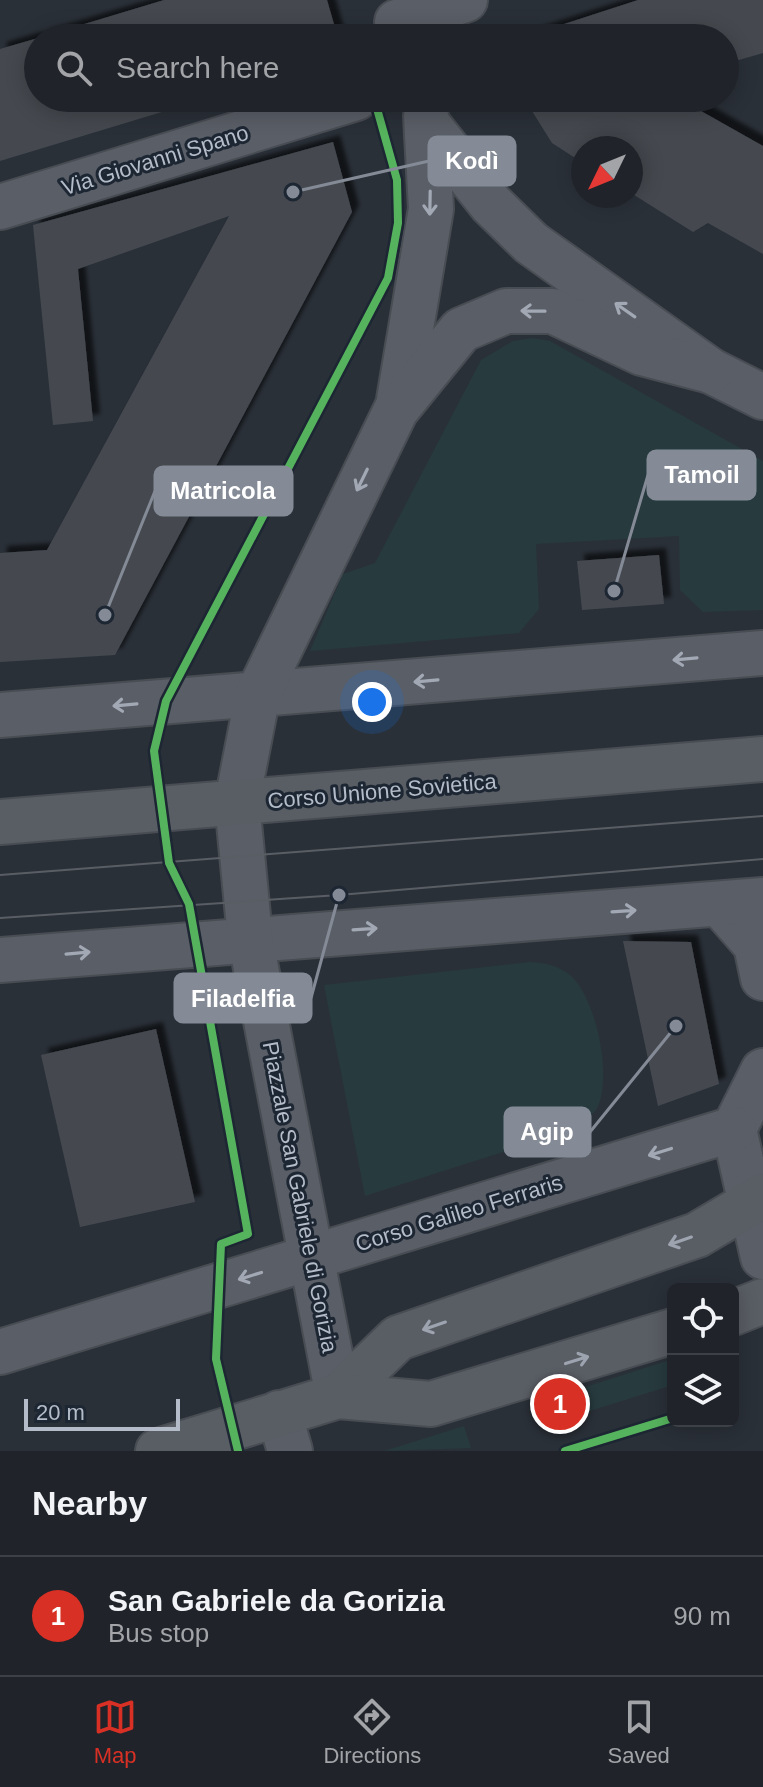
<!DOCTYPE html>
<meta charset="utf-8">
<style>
:root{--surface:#20242a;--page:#2d3036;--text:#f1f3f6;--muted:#a2a4a8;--line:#3d4147;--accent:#d93025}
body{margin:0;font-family:Helvetica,sans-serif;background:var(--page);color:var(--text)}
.controls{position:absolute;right:24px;bottom:24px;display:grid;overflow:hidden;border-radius:12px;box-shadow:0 4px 20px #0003}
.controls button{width:72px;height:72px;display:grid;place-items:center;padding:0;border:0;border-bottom:2px solid var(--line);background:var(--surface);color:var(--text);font:40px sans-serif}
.compass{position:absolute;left:571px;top:136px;width:72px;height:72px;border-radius:50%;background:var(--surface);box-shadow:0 4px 20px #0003;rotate:227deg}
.scale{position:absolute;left:24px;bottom:20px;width:156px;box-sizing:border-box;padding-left:8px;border:4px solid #b4bcc9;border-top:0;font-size:22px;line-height:28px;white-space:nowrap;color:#b4bcc9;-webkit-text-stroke:6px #1d2633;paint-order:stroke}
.you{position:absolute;left:372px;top:702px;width:28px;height:28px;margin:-20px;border:6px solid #fff;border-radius:50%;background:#1a73e8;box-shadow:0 0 0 12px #1a73e833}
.badge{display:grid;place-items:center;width:52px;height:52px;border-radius:50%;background:var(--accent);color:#fff;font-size:26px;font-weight:700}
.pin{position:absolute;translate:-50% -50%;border:4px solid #fff;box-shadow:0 2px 8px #0006}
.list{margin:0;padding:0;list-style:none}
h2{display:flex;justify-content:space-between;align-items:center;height:104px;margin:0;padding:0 32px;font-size:34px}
h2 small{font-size:26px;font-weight:400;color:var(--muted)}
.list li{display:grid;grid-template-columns:52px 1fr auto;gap:24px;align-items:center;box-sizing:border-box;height:120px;padding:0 32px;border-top:2px solid var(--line)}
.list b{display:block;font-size:30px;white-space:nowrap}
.list p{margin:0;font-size:26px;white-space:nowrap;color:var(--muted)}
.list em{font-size:26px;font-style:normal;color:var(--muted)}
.icon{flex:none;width:44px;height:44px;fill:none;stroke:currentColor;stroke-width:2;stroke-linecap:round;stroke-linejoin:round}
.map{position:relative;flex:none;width:763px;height:1451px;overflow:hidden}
.search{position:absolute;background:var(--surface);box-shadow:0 4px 20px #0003;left:24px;right:24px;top:24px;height:88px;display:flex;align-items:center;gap:20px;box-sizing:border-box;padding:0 28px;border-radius:44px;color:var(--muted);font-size:30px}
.sheet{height:224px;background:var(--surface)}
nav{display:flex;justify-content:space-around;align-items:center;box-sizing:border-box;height:112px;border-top:2px solid var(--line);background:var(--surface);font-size:22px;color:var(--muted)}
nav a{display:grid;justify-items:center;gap:4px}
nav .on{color:var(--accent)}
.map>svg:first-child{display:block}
</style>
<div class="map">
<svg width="763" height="1451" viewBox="0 0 763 1451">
<defs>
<filter id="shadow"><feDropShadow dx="7" dy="-7" stdDeviation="2" flood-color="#0009"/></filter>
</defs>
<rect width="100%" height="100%" fill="#2a3038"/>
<g fill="#273a3e">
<polygon points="532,338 550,341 763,461 763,610 703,612 680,590 679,536 536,544 539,609 519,633 310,651 343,574 375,563 481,360 513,341"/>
<path d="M 530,962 C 545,963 557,965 570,975 C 596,997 614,1080 596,1110 C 591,1117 579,1124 572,1130 L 365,1196 L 324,985 Z"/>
<polygon points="673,1359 673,1385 580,1414 573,1391"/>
<polygon points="464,1426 471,1448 384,1451"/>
</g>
<g fill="#444950" filter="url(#shadow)">
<polygon points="164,0 327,0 338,38 38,38"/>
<polygon points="638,0 763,0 763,53 725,64 725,38 521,38"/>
<polygon points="38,38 38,98 208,98 0,161 0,49"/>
<polygon points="530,98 678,98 763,146 763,254 708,223 693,232 631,193 631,148 583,148 583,163 552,143 532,111"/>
<polygon points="333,142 352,212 115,655 0,662 0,553 47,550 229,216 78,269 93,421 53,425 33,225"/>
<polygon points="659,555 664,604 582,610 577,561"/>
<polygon points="623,941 691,942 719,1084 658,1106"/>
<polygon points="156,1029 195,1202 80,1227 41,1055"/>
</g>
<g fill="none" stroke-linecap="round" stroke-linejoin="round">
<g stroke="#484c53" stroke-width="48">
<g id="street">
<polyline points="397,22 465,0"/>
<polyline points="429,126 491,204 531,243 711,371 763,397"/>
<polyline points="0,207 356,98"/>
<polyline points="399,400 431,209 426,116"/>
<polyline points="0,715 763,653"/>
<polyline points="720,904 756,945 763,978"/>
<polyline points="0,960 763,900"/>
<polyline points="734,1129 763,1257"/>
<polyline points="734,1129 763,1071"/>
<polyline points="0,1352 734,1129"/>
<polyline points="338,1396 250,937 237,802 258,694 396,410 461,330 506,311 553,311 642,353 711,371"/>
<polyline points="279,1413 290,1451"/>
</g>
</g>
<g stroke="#484c53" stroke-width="48">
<g id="secondary">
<polyline points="0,822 763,759"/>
<polyline points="733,1313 763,1301"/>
<polyline points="338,1396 398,1338 697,1235 763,1196"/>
<polyline points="158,1451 338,1396 431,1404 673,1331"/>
</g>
</g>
<use href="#street" stroke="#5a5e66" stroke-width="44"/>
<use href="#secondary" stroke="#595d64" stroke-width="44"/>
<g stroke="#595d64" stroke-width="2">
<polyline points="0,875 763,816"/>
<polyline points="0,918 339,895 763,859"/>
</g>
<g stroke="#1d2633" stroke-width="13">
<g id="cycleway">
<polyline points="238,1451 216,1359 221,1244 248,1234 189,904 169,863 154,751 166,701 388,278 398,223 397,180 374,98"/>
<polyline points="565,1451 673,1418"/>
</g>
</g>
<use href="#cycleway" stroke="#56b35d" stroke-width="8"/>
</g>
<defs><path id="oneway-shaft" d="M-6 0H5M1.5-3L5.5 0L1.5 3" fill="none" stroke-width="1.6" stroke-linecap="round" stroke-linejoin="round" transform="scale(2)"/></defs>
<g stroke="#a2a9b5">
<use href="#oneway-shaft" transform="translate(430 203) rotate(91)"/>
<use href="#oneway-shaft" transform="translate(625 310) rotate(-145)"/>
<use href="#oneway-shaft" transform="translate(533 311) rotate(-179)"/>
<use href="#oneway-shaft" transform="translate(362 480) rotate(116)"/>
<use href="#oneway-shaft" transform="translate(685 659) rotate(175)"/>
<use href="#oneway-shaft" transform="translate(426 681) rotate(175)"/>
<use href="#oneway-shaft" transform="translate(125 705) rotate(175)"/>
<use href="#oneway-shaft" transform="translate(624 911) rotate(-4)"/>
<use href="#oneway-shaft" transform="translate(365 929) rotate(-4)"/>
<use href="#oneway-shaft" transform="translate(78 953) rotate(-5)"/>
<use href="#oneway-shaft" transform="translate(660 1152) rotate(163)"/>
<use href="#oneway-shaft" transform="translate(250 1276) rotate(163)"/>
</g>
<g stroke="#9da4b0">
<use href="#oneway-shaft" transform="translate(680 1241) rotate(161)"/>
<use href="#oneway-shaft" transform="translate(434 1326) rotate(161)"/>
<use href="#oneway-shaft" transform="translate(577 1360) rotate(-17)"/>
</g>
<g text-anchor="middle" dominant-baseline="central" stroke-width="6" stroke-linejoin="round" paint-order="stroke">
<g font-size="22" fill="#b4bcc9" stroke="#1d2633">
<text transform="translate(155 160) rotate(-17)">Via Giovanni Spano</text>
<text transform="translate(382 791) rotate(-5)">Corso Unione Sovietica</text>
<text transform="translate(300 1197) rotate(79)">Piazzale San Gabriele di Gorizia</text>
<text transform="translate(459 1213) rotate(-17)">Corso Galileo Ferraris</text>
</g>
</g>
<path fill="none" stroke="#848b96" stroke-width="3" d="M293 192L429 161M614 591L648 475M105 615L155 491M339 895L311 998M676 1026L590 1132"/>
<g fill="#848b96" stroke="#1d2633" stroke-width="3">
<circle cx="293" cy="192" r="8"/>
<circle cx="614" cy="591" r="8"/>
<circle cx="105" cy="615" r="8"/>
<circle cx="339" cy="895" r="8"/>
<circle cx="676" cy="1026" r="8"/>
</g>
<g fill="#848b96" stroke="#848b96" stroke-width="3">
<rect x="429" y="137" width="86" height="48" rx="8"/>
<rect x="648" y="451" width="107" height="48" rx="8"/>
<rect x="155" y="467" width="137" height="48" rx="8"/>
<rect x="175" y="974" width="136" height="48" rx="8"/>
<rect x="505" y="1108" width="85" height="48" rx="8"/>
</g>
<g font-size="24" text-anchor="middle" font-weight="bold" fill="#fff">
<text x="472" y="169">Kodì</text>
<text x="702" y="483">Tamoil</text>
<text x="223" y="499">Matricola</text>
<text x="243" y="1007">Filadelfia</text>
<text x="547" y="1140">Agip</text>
</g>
</svg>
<div class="controls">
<button><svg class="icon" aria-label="locate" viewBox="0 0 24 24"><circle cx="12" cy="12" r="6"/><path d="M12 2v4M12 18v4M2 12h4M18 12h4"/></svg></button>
<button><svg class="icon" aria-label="layers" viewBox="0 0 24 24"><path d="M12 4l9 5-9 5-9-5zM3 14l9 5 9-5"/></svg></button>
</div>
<svg class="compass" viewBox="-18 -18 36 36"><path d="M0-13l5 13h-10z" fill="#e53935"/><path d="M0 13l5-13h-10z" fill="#a2a4a8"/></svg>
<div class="scale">20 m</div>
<div class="you"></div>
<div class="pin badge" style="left:560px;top:1404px">1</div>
<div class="search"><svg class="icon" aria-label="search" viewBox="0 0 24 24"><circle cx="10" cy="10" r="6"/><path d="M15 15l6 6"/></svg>Search here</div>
</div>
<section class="sheet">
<h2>Nearby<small></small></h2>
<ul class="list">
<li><span class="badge">1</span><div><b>San Gabriele da Gorizia</b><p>Bus stop</p></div><em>90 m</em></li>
</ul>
</section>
<nav>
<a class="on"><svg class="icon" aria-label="map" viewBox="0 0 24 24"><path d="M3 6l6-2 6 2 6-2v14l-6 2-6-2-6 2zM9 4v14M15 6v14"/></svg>Map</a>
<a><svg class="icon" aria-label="directions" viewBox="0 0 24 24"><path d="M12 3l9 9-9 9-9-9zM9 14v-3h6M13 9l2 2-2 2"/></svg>Directions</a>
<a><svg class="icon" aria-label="saved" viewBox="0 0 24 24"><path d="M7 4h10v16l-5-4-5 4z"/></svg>Saved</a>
</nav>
